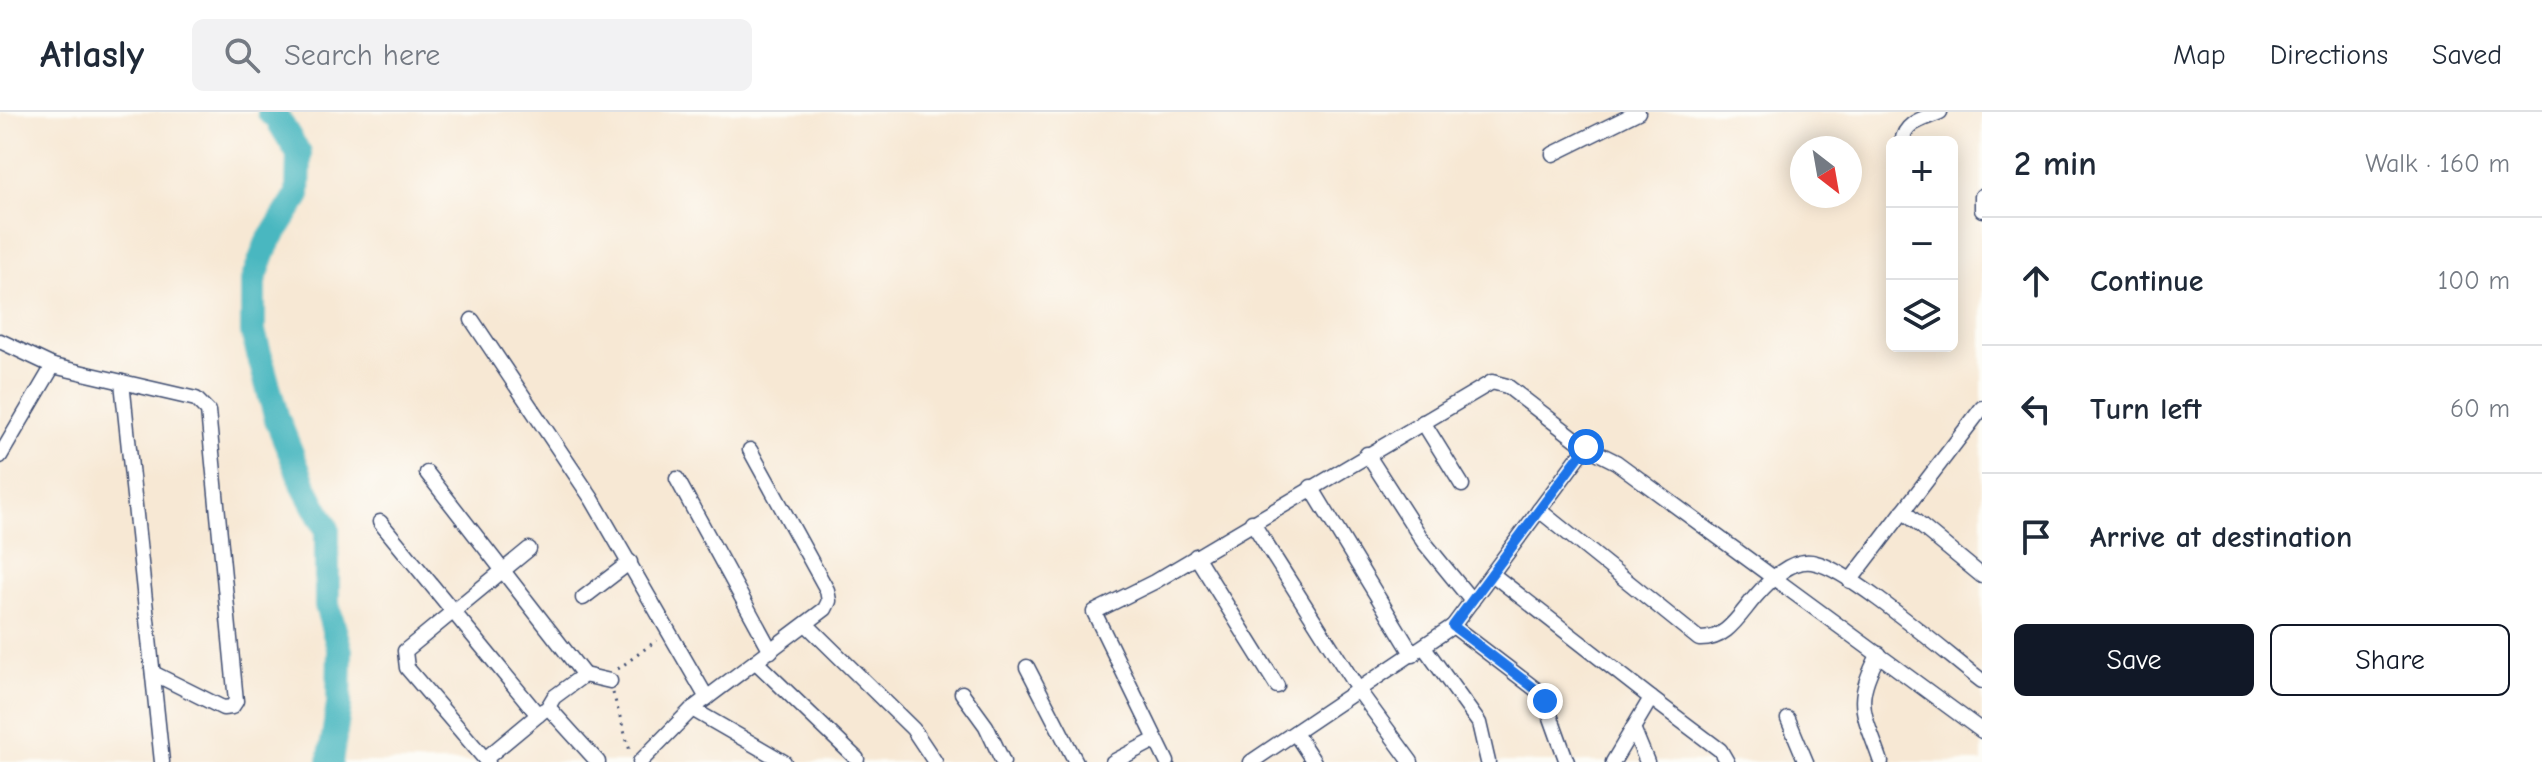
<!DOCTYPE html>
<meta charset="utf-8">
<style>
:root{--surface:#fff;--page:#f2f2f3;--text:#1f2937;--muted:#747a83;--line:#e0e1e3;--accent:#111827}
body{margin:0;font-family:"Comic Neue",sans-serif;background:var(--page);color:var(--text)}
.controls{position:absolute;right:24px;top:24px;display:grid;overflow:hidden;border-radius:12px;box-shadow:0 4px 20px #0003}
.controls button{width:72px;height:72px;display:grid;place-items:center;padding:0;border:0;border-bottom:2px solid var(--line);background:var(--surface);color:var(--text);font:40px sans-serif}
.compass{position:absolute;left:1790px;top:24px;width:72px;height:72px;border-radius:50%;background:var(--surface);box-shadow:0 4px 20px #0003;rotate:149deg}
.stop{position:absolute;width:24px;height:24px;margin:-18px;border:6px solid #1a73e8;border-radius:50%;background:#fff}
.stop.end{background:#1a73e8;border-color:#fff;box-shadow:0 2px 8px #0008}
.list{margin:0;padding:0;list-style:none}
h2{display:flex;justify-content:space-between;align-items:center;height:104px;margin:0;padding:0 32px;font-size:34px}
h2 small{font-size:26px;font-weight:400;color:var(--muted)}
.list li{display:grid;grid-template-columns:52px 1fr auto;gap:24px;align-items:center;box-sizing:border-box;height:128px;padding:0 32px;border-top:2px solid var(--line)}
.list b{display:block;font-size:30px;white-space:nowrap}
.list em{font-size:26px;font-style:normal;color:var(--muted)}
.actions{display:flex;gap:16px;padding:24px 32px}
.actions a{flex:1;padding:18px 0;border:2px solid var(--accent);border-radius:12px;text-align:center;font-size:28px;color:var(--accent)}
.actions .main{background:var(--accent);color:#fff}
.icon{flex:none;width:44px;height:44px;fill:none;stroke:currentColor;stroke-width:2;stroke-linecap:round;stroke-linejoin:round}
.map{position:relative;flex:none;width:1982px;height:650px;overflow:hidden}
header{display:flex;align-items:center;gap:48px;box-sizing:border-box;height:112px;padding:0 40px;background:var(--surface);border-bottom:2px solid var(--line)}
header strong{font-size:38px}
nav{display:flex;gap:44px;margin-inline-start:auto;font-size:28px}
.search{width:560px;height:72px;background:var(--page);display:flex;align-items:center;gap:20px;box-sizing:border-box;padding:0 28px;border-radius:12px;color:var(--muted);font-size:30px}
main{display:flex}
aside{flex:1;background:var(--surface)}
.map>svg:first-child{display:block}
</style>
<header>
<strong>Atlasly</strong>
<div class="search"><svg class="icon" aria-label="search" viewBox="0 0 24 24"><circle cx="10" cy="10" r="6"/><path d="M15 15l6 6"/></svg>Search here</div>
<nav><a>Map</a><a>Directions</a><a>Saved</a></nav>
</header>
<main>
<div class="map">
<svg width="1982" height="650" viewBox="0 0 1982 650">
<rect width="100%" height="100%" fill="#fdfcf7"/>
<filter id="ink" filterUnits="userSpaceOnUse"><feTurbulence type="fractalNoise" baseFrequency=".0125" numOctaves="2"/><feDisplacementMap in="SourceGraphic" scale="16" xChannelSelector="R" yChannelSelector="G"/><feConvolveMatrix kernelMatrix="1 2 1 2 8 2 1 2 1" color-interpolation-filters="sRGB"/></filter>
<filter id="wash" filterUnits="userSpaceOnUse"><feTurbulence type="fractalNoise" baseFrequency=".006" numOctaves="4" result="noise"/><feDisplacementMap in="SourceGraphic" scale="32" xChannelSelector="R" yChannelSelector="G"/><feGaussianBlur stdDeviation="1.8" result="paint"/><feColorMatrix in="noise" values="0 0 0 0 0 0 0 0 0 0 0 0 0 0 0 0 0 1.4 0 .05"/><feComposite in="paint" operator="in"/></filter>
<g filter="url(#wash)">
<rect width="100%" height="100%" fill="#f7e8d4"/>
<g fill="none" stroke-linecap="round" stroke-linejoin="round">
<polyline stroke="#48b7c0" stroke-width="26" points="270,0 276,4 299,42 298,83 267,132 253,169 253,220 277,307 305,376 327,417 327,493 340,539 339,593 330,650"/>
</g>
</g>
<g filter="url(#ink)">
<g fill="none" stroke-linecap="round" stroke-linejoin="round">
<g stroke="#3c4b70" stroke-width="17">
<g id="minor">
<path d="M 1902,30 C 1905,10 1923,7 1940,0"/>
<polyline points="1553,42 1638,0"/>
<polyline points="1982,84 1982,98"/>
<polyline points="472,208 592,387 707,586"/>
<polyline points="0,229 53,254 196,287 208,299 236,589 232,595 223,596 153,561"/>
<polyline points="122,270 162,650"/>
<polyline points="1423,310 1462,373"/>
<polyline points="1586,335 1616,350 1982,619"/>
<polyline points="750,338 827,478 829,489 825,497 692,597 784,650"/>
<polyline points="1367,342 1423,429 1472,489"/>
<polyline points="0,344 53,254"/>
<polyline points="427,361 584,563"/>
<polyline points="677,367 771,539"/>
<polyline points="1311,375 1413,543"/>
<path d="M 1539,398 L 1699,527 C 1726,528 1738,505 1755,485 C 1768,470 1792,444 1816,451 C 1852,459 1948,543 1982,569"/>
<polyline points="1903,399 1982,464"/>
<polyline points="380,410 538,603"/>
<polyline points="1252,410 1359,579 1411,650"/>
<polyline points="1196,444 1277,574"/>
<polyline points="1492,462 1651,586 1613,650"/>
<polyline points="1850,469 1982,296"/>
<polyline points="583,486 630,450"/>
<polyline points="806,512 913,617 935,650"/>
<polyline points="1453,514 1538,579 1545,589 1567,650"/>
<polyline points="1424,535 1479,611 1488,650"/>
<path d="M 1879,542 C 1852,591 1864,600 1881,650"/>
<polyline points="756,550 857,647"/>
<polyline points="1027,555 1076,650"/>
<polyline points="962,581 986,614 1003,650"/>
<polyline points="1651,586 1720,638 1727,650"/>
<polyline points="1788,607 1806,650"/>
<polyline points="1633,616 1647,650"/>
<polyline points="1295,621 1314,650"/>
<polyline points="485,647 407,556 405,539 529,437"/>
<polyline points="488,650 485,647 544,598"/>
<polyline points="598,650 548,595 554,585 584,563 610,569"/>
<polyline points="640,650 692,597"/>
<polyline points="1113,650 1155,628"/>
<polyline points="1167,650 1094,500 1154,470 1492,270 1507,274 1586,335 1453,514 1251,650"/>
</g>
</g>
<g stroke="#3c4b70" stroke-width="3" stroke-dasharray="2 6" stroke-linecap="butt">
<polyline points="618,557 657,528"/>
<polyline points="613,581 630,639"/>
</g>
<use href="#minor" stroke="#fff" stroke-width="14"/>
</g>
</g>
<g fill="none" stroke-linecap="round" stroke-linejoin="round" filter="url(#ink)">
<polyline stroke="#1a73e8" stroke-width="10" points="1545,589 1538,579 1453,514 1586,335"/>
</g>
</svg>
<div class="controls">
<button>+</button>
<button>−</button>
<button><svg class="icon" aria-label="layers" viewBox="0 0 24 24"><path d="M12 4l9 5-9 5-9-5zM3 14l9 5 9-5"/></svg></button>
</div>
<svg class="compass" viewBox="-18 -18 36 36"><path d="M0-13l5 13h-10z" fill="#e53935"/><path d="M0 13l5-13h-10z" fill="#747a83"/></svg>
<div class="stop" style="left:1586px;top:335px"></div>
<div class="stop end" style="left:1545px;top:589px"></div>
</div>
<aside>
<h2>2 min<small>Walk · 160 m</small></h2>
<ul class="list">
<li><svg class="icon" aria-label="ahead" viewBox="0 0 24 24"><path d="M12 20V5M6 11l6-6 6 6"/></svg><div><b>Continue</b></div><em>100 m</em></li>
<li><svg class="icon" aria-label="left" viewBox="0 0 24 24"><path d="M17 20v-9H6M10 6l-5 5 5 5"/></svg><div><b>Turn left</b></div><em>60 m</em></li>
<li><svg class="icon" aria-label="arrive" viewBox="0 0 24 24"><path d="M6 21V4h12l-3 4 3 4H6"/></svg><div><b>Arrive at destination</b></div></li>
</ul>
<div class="actions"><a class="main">Save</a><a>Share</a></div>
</aside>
</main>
